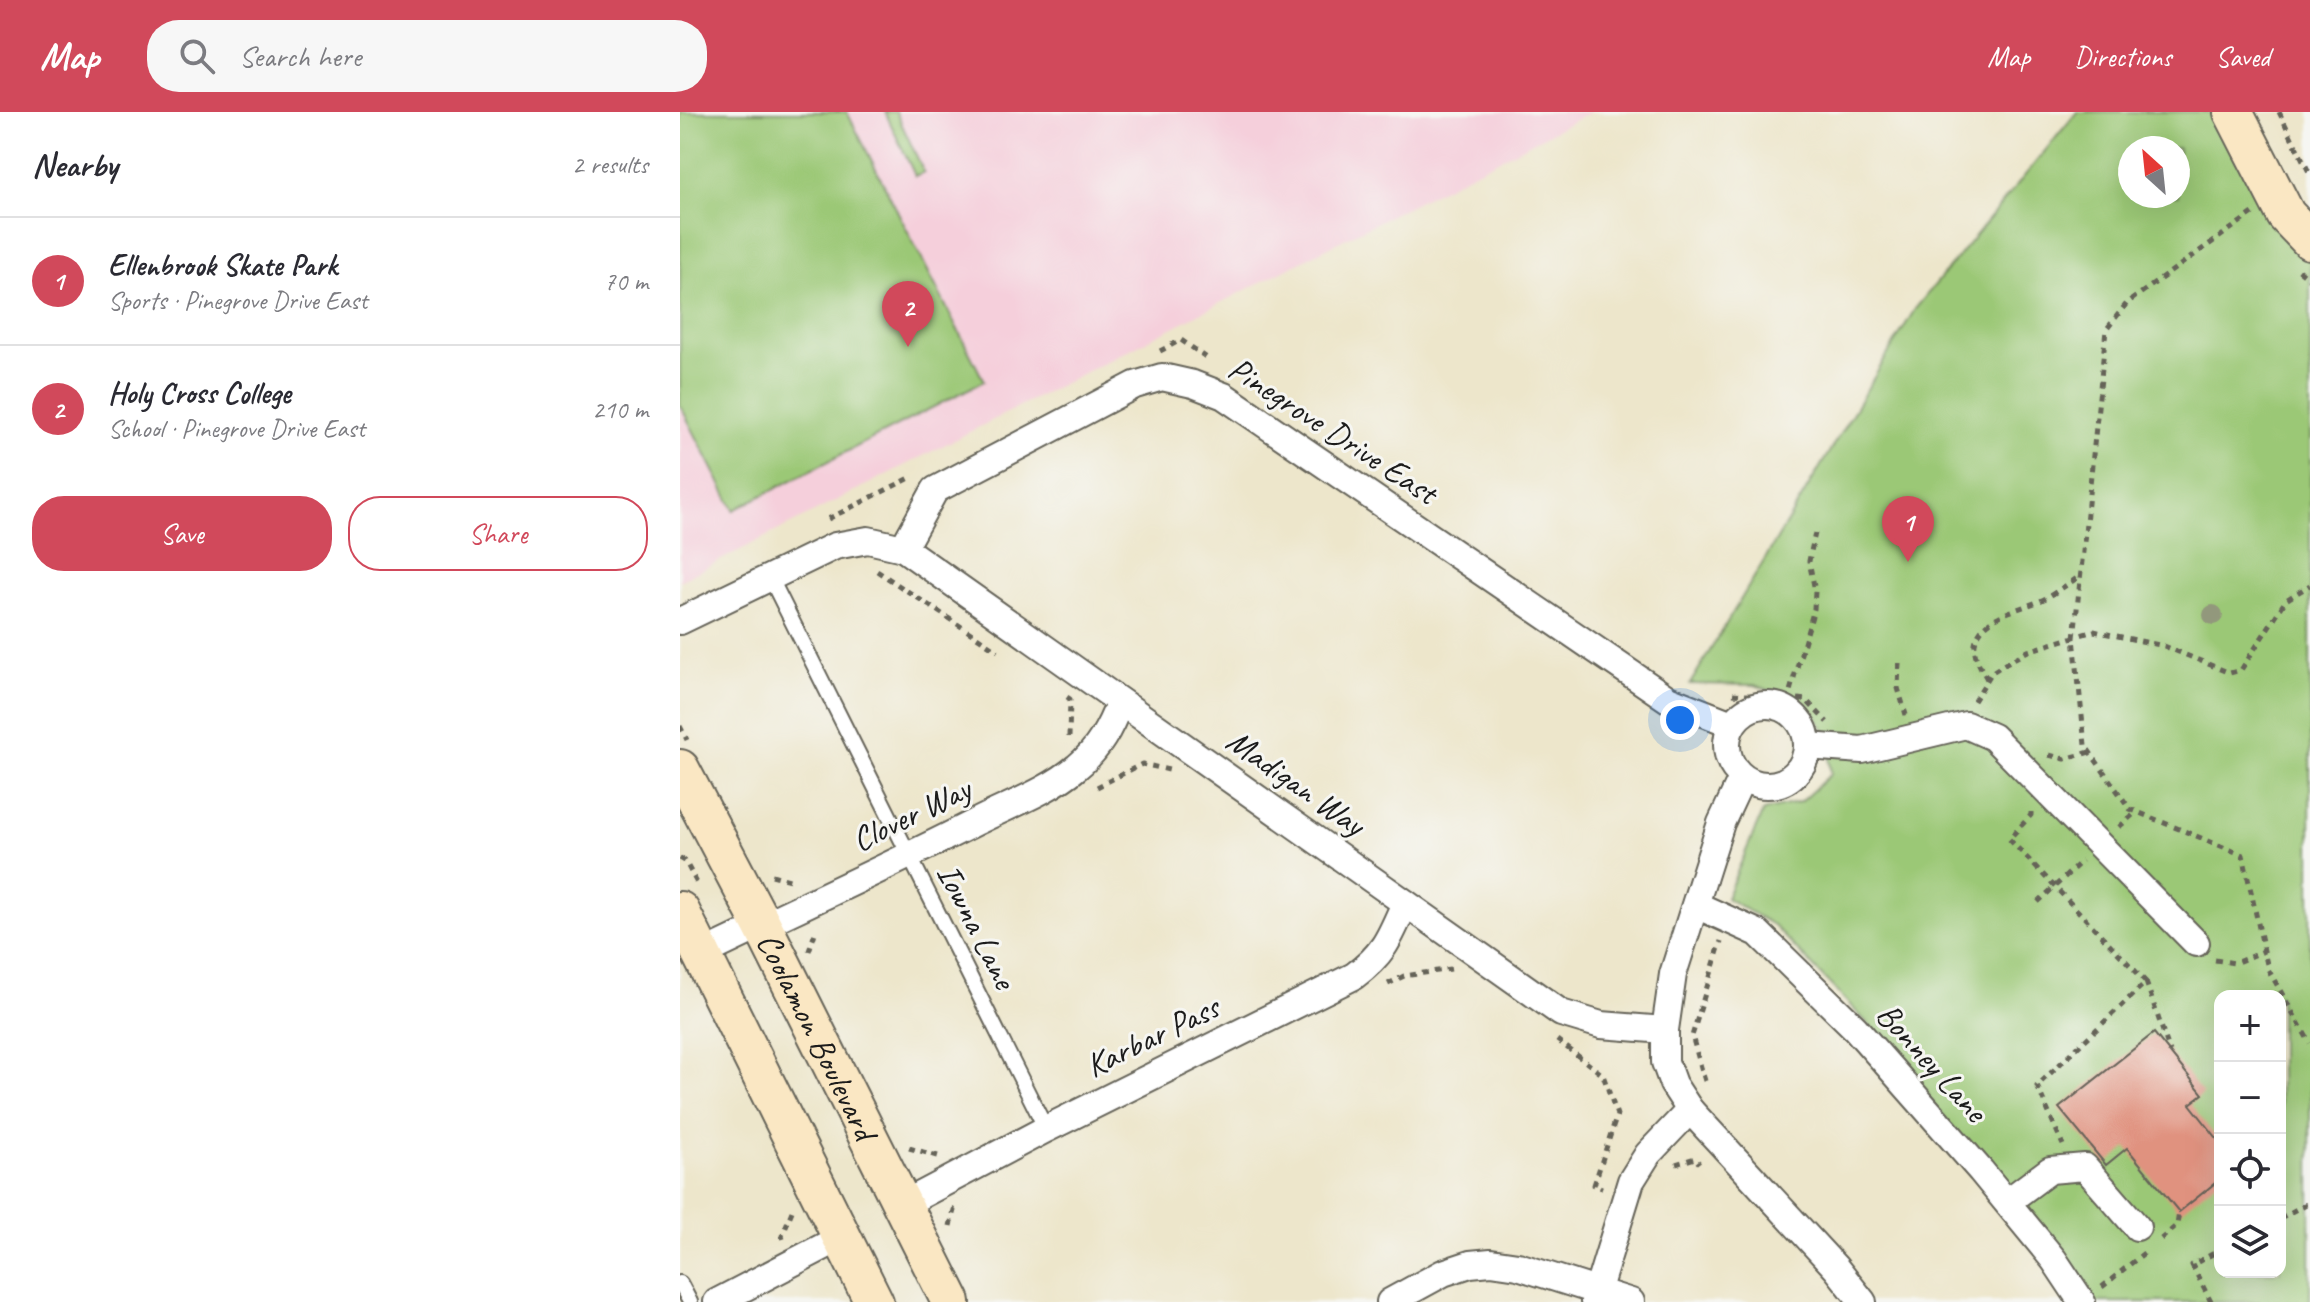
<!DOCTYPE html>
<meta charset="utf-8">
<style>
:root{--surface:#fff;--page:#f7f7f7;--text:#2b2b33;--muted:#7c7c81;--line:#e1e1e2;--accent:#d1495b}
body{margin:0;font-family:Caveat,sans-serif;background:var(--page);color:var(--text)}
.controls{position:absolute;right:24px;bottom:24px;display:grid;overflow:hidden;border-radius:16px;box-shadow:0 8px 32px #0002}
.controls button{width:72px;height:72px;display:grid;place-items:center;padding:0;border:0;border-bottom:2px solid var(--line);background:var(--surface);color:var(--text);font:40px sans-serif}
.compass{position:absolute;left:1438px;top:24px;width:72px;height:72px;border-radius:50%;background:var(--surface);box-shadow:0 8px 32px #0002;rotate:333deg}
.you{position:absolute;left:1000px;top:608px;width:28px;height:28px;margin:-20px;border:6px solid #fff;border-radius:50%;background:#1a73e8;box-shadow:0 0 0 12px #1a73e833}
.badge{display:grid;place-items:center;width:52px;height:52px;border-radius:50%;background:var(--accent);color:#fff;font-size:26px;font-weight:700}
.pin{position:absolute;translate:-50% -66px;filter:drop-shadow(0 2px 4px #0008)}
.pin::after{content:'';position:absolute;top:42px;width:28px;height:24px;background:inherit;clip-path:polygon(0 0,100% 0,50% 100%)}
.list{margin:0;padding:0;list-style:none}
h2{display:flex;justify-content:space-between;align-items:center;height:104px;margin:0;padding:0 32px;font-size:34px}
h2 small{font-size:26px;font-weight:400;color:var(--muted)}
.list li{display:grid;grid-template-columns:52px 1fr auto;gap:24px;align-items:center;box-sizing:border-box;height:128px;padding:0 32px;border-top:2px solid var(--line)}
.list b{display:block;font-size:30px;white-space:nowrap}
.list p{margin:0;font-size:26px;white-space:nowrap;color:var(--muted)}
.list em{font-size:26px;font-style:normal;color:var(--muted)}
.actions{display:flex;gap:16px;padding:24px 32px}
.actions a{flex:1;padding:18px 0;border:2px solid var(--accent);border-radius:32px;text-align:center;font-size:28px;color:var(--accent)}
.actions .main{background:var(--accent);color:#fff}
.icon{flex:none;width:44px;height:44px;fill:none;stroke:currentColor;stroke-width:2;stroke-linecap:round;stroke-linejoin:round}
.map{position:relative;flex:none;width:1630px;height:1190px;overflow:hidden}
header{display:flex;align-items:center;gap:48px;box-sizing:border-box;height:112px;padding:0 40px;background:var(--accent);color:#fff}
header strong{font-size:38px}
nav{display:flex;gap:44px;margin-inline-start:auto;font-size:28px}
.search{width:560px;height:72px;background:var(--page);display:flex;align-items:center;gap:20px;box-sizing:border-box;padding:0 28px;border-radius:32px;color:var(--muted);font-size:30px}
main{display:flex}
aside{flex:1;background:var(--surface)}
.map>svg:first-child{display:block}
</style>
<header>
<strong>Map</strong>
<div class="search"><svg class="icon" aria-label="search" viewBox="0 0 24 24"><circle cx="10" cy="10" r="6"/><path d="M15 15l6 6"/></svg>Search here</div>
<nav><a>Map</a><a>Directions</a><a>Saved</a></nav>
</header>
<main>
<aside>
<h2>Nearby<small>2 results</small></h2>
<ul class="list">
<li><span class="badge">1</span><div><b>Ellenbrook Skate Park</b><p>Sports · Pinegrove Drive East</p></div><em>70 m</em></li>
<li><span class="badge">2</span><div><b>Holy Cross College</b><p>School · Pinegrove Drive East</p></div><em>210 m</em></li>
</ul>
<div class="actions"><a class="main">Save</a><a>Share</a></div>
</aside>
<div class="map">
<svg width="1630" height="1190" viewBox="0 0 1630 1190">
<rect width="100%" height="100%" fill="#f6f6f2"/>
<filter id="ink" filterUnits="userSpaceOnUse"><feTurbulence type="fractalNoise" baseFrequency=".0125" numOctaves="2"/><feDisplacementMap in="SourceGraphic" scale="16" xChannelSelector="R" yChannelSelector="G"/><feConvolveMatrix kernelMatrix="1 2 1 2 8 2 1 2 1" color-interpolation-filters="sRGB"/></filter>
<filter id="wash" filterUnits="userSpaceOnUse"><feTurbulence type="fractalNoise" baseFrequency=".006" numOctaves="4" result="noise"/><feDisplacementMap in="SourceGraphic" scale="32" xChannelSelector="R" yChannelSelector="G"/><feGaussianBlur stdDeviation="1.8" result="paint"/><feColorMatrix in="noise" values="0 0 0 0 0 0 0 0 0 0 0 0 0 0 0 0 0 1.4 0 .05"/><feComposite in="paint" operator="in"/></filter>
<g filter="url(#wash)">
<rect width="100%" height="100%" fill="#ede6cb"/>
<polygon fill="#f5cfdb" points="0,0 911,0 0,469"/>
<g fill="#9bc876" stroke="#5c7249" stroke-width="2" fill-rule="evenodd">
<polygon points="0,0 167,0 304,269 54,398 0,293"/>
<polygon points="205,0 216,0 244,60 235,64"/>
<path d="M 1397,0 L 1529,0 L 1592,108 L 1630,145 L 1630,1190 L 1413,1190 L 1192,916 L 1093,813 L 1046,786 L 1083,699 L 1120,690 L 1151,662 L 1146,620 L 1127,592 L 1075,573 L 1010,572 L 1235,197 ZM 1450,36 L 1498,36 L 1498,84 L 1450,84 ZM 1540,884 L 1600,884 L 1600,1160 L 1540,1160 Z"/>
</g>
<g id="blocks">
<polygon fill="#e0927f" points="1474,921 1523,982 1510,992 1540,1030 1540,1067 1499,1100 1447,1036 1426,1053 1379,996"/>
</g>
</g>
<g filter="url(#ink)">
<use href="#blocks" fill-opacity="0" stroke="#656359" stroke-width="2"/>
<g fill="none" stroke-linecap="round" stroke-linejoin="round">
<g stroke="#656359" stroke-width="18">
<g id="lane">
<polyline points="90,465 366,1017"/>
<polyline points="0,1171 10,1190"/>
</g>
</g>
<g stroke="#656359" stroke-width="30">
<g id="street">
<polyline points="223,436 255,378 455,273 482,265 513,272 544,284 988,587 1052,612"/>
<polyline points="0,509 155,434 188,428 223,436 881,901 921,913 985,918"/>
<circle cx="1087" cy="633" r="40"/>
<polyline points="1127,634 1182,638 1286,613 1313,625 1516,831"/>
<polyline points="1062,666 1041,711 993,862 985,918 985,950 993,972 1010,998 1156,1156 1183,1190"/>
<polyline points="1016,793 1078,821 1175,916 1301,1059 1374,1148 1402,1190"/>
<path d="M 22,842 C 113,798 206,756 296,710 C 329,693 369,679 397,655 C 419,637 430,616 440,590"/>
<polyline points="1327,1090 1370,1058 1405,1055 1457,1115"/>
<path d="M 222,1093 L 366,1017 L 674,864 C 705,841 710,825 725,791"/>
<polyline points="37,1190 162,1125"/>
<polyline points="710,1190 763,1161 790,1152 811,1150 838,1154 951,1190"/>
<polyline points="914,1190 951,1069 968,1042 1010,998"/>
</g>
</g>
<g stroke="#656359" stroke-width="42">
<g id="secondary">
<polyline points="1553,0 1606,103 1630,128"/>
<path id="s1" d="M 0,657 L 82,813 L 271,1190"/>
<polyline points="0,799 194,1190"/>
</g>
</g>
<g stroke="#656359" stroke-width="5" stroke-dasharray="6 6" stroke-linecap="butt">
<polyline points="1599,0 1630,62"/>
<polyline points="1573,101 1447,191 1426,218 1394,526 1405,633 1450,697 1563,743 1588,857 1630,931"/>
<polyline points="1619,158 1630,167"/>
<polyline points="480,239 501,228 530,248"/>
<polyline points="148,407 232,365"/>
<polyline points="1135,421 1129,449 1135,479 1134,497 1108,586 1126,588 1147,610"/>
<polyline points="197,459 318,539"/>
<polyline points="1219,551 1218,576 1226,603"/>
<path d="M 1307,567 C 1300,554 1290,540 1297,525 C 1308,500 1347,497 1368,485 C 1379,478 1390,471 1400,464"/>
<polyline points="1053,582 1108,586"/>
<polyline points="387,585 390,587 389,625"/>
<polyline points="1294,589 1312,560 1328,550 1348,539 1414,519 1484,534 1550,561 1561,558 1606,488 1630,473"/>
<polyline points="0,614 7,628"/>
<polyline points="1369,643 1385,647 1410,640"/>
<polyline points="417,675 462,652 489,658"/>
<polyline points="1351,700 1351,703 1329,727 1466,870 1357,974 1383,1033"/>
<polyline points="1439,715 1456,700"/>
<polyline points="0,746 5,749 17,771"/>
<polyline points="92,763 113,769"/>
<polyline points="1358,790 1402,749"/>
<polyline points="129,839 136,818"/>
<polyline points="1535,848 1555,851 1584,839"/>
<polyline points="1466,870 1490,940"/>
<polyline points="708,872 724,864 771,857"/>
<polyline points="877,928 923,963 937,1003 914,1073 922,1076"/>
<polyline points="1025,969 1012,924 1041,829"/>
<polyline points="229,1036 258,1044"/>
<polyline points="996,1052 1015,1046 1019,1051"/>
<polyline points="1600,1106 1630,1090"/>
<polyline points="270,1114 274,1098 278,1095"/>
<polyline points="103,1127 102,1124 112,1099"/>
<polyline points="1481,1127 1497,1113 1499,1100"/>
<polyline points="1422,1175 1464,1141"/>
<polyline points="1531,1190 1512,1153 1540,1138"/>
</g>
<use href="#lane" stroke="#fff" stroke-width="14"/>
<use href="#street" stroke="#fff" stroke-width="26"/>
<use href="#secondary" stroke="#fae7c3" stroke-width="38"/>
</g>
<circle fill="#92987c" cx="1533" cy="503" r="10"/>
</g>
<g text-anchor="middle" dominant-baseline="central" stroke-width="6" stroke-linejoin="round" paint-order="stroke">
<g font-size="34" fill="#1c1c1c" stroke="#f6f6f2">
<text transform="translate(653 318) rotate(33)">Pinegrove Drive East</text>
<text transform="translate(616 670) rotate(35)">Madigan Way</text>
<text transform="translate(231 702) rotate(-26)">Clover Way</text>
<text transform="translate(297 814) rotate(63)">Iowna Lane</text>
<text stroke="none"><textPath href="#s1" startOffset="300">Coolamon Boulevard</textPath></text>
<text transform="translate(472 924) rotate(-26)">Karbar Pass</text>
<text transform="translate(1252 950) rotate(48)">Bonney Lane</text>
</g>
</g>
</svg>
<div class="controls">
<button>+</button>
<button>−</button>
<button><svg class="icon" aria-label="locate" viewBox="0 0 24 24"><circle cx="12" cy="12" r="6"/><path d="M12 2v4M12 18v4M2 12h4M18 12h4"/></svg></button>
<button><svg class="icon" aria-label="layers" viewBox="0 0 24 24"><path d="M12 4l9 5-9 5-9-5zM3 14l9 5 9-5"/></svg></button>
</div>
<svg class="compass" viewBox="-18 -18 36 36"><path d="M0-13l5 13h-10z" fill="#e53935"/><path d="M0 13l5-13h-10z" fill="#7c7c81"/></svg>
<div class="you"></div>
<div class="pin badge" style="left:1228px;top:450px">1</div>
<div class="pin badge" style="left:228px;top:235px">2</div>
</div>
</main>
